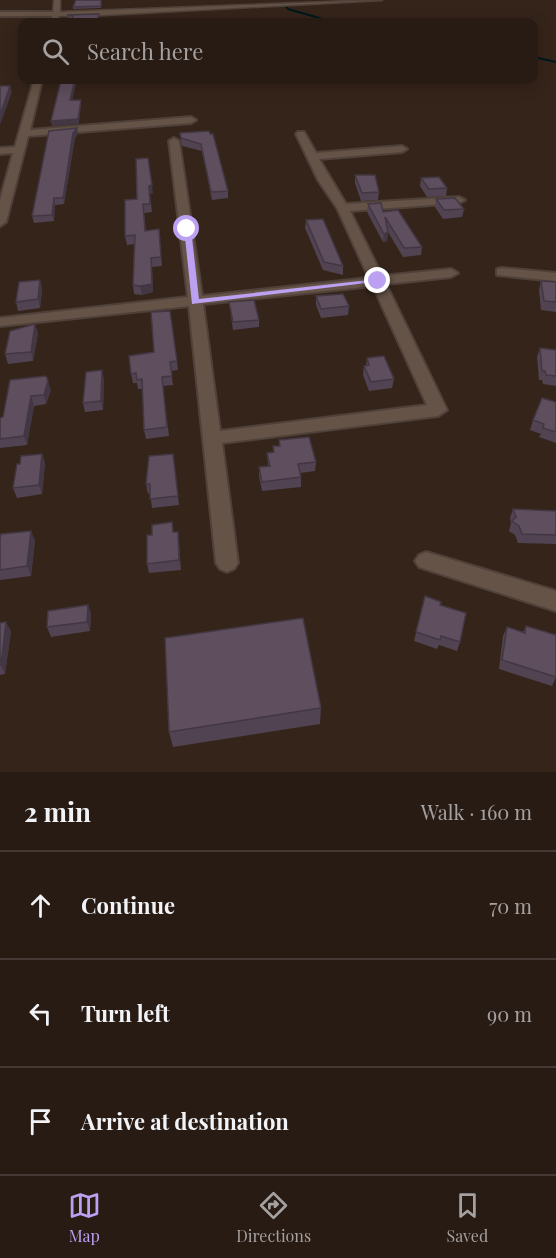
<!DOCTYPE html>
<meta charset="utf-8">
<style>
:root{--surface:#281b14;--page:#342822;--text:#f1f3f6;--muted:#a5a1a0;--line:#443934;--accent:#bca0f2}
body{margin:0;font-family:"Playfair Display",serif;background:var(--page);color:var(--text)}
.stop{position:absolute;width:18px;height:18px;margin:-14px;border:4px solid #bca0f2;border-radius:50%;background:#fff}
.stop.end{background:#bca0f2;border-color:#fff;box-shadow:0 2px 6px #0008}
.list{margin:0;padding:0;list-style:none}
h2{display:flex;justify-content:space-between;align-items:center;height:78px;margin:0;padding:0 24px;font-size:26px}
h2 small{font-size:20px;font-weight:400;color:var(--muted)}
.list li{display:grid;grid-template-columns:39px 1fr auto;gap:18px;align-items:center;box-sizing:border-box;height:108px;padding:0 24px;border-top:2px solid var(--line)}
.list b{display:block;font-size:22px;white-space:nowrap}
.list em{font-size:20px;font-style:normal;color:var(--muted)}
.icon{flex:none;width:33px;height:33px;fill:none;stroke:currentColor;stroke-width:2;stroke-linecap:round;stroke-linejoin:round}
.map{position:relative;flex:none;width:556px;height:772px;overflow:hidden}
.search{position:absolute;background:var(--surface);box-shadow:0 3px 15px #0003;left:18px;right:18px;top:18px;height:66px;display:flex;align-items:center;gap:15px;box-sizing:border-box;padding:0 21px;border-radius:12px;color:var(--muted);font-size:22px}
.sheet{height:402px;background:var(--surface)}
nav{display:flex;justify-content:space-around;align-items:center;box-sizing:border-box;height:84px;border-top:2px solid var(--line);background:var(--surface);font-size:16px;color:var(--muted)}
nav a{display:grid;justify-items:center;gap:3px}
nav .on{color:var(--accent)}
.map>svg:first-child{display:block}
</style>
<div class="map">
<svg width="556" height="772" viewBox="0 0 556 772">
<rect width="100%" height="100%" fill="#35241a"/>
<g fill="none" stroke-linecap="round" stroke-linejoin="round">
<g stroke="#001720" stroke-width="2">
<polyline points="286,6 288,9 333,22"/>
<polyline points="534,57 556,62"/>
</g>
<g stroke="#4f4139" stroke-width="4">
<g id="street">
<polygon points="0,12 56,12 59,14 57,22 51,22 52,16 0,16"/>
<polygon points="34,80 42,80 30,130 191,117 196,120 191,123 28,136 6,222 0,226 0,200 13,153 0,154 0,148 15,147"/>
<path d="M 298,132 L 304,132 L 316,153 L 402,146 L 407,149 L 402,152 L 319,159 L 346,204 L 459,197 L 465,200 L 459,203 L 350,211 L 382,276 L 451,269 L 458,273 L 451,277 L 386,284 L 447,410 L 438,416 L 222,443 L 238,563 L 234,569 L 227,572 L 220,569 L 216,563 L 189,306 L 0,326 L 0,318 L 188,297 L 169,141 L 174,138 L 179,141 L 202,296 L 369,278 L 337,208 L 318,180 L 296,134 ZM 373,286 L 427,405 L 220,431 L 203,304 Z"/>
<polygon points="502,268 556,273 556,281 497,275 497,269"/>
<polygon points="426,552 556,591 556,611 419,567 415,561 419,555"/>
</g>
</g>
<g stroke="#4f4139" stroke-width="3">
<polygon id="secondary" points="54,0 60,0 60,12 382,0 87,16 53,16"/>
</g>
<use href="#street" fill="#665347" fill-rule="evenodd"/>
<use href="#secondary" fill="#665347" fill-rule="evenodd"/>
</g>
<g fill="#514351">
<polygon points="76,0 101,0 101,8 73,9 73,7"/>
<polygon points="99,14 99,22 72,22 72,19 68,19 67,15"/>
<polygon points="77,128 78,134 75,138 64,204 55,205 54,221 34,223 32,216"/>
<polygon points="209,131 228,191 228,198 212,200 202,151 182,146 180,133"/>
<polygon points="136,159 153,193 150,194 152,212 144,213 146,231 159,229 162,266 152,267 153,292 142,295 134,294 133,285 134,244 127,245 125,236 137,199"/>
<polygon points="355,175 379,192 378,200 361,201 355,183"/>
<polygon points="421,178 447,188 446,196 427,197 420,186"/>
<polygon points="436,199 464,209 462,217 443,219 435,207"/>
<polygon points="368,204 383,212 422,247 421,255 403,257 388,232 387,241 383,242 367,212"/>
<polygon points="306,220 343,266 343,275 323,270 305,228"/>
<polygon points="40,280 42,289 40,308 18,311 16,302"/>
<polygon points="541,281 556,282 556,312 541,310 539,290"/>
<polygon points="316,296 349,306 348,315 321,318 316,305"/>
<polygon points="229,302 259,320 259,327 233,330"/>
<polygon points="170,311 178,370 171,371 173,385 163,386 169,436 146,439 144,430 142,389 138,389 137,383 133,383 131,374 154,352"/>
<polygon points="38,333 33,361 8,364 5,354"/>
<polygon points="540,348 556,350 556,386 543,384 542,380 539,380 537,357"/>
<polygon points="367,358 394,379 392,388 369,391 363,375 364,366 366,366"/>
<polygon points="104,379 103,410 85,412 83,403"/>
<polygon points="10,380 51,390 46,404 34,406 27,445 0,448 0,418 3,417"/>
<polygon points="556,402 556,443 539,437 541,434 530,430 533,420"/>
<polygon points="279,440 316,462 315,471 300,473 301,477 301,487 262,491 259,476 259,467 268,466 267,453 273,452 273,446 279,446"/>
<polygon points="42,454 45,463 42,494 17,498 13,488 20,464"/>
<polygon points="173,454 179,505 152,508 150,493 148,494 146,484"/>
<polygon points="513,509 556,511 556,544 518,543 515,535 509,531 511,523 510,518"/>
<polygon points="174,532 178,532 181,570 149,573 147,564"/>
<polygon points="0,538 35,540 31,576 0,580"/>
<polygon points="425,596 440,605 460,642 457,651 439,645 437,649 414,641"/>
<polygon points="88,605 91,614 90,631 51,637 47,627"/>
<polygon points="0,623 11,631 5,674 0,675"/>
<polygon points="526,626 556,677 552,686 499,669 503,636 507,627 523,632"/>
<polygon points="321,708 320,724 173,747 169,732"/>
</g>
<g fill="#423742">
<polygon points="75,80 77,80 71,105 70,100"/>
<polygon points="10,86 12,92 0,125 0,115"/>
<polygon points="81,100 81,104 79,124 52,126 51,121"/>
<polygon points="77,128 78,134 75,138 64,204 63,198 73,133"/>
<polygon points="152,185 153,193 150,194 152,212 149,186"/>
<polygon points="54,198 55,205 54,221 52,215"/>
<polygon points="388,232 387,241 383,242 384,234"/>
<polygon points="151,258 153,292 142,295 140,286"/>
<polygon points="40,280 42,289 40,308 38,299"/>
<polygon points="35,324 38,333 33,361 31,352"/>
<polygon points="102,370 104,379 103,410 101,401"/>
<polygon points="48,381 51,390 46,404 44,395"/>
<polygon points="31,396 34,406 27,445 24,436"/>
<polygon points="42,454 45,463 42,494 39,485"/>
<polygon points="31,531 35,540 31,576 27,566"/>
<polygon points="178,532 179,541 181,570 179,560"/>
<polygon points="88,605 91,614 90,631 87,622"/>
<polygon points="6,622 11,631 5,674 1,665"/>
</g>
<g fill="#5e4e5e" stroke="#423742" stroke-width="1.5">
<polygon points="76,0 101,0 101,6 73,7"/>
<polygon points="99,14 97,22 72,22 73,15 67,15"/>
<polygon points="61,80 75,80 70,100 81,100 78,119 51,121"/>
<polygon points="0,86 10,86 0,115"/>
<polygon points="77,128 73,133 63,198 54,198 52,215 32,216 49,131"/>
<polygon points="209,131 210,134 213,134 228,191 211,192 201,144 181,138 180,133"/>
<polygon points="148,158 152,185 149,186 150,204 143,204 145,231 159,229 161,257 151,258 152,284 140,286 133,285 135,235 125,236 125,200 137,199 136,159"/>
<polygon points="355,175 375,175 379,192 362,193"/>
<polygon points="439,177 447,188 429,189 421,178"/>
<polygon points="455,198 464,209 444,210 436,199"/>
<polygon points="381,203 383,212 398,210 422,247 404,248 385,217 388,232 384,234 368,204"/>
<polygon points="323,219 343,266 324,262 306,220"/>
<polygon points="40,280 38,299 16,302 19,282"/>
<polygon points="541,281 556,282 556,302 544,301"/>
<polygon points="343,294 349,306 321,309 316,296"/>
<polygon points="254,300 259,320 233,322 229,302"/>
<polygon points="170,311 177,361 170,362 172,376 162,377 167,427 144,430 142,379 137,380 136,373 131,374 129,356 154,352 151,312"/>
<polygon points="35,324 31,352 5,354 10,331"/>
<polygon points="540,348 556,350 556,376 546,375 545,371 542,371"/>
<polygon points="384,356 394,379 371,382 364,366 369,365 367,358"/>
<polygon points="102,370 101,401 83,403 86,372"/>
<polygon points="46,376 48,381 44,395 31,396 24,436 0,439 0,418 3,417 10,380"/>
<polygon points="542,398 556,402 556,432 543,428 544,424 533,420"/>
<polygon points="309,437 316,462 298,464 301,477 262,482 259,467 270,466 267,453 274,452 273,446 280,446 279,440"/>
<polygon points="42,454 39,485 13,488 17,464 20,464 21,456"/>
<polygon points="173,454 178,496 150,499 150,484 146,484 149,456"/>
<polygon points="513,509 556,511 556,535 522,534 519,526 512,521 516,517"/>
<polygon points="172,522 173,532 178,532 179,560 147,564 147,535 152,535 152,525"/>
<polygon points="31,531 27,566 0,570 0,538 1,534"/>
<polygon points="425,596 441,602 440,605 466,613 460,642 441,636 440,640 416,632"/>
<polygon points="88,605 87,622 47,627 48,611"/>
<polygon points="303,618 321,708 169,732 165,638"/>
<polygon points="6,622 1,665 0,665 0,623"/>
<polygon points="526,626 556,635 556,677 502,660 507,627 525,633"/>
</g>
<polygon fill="#bca0f2" points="184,228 191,229 199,299 378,279 383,281 192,304"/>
</svg>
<div class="stop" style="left:187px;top:229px"></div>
<div class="stop end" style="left:378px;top:281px"></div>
<div class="search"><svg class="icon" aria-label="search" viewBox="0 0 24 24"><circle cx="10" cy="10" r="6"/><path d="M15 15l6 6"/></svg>Search here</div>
</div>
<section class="sheet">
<h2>2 min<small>Walk · 160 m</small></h2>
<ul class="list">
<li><svg class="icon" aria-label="ahead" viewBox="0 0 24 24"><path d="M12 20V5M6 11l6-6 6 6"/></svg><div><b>Continue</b></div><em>70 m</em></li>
<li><svg class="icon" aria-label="left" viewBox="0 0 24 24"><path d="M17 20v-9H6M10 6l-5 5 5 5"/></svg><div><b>Turn left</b></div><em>90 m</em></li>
<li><svg class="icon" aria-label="arrive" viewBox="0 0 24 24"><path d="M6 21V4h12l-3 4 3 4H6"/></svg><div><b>Arrive at destination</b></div></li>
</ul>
</section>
<nav>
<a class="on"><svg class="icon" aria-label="map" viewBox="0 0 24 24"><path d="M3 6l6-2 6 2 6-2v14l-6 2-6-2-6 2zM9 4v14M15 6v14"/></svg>Map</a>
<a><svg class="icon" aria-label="directions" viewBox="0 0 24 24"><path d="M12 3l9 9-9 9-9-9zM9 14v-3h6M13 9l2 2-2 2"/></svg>Directions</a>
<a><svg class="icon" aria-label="saved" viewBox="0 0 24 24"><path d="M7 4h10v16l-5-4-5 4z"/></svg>Saved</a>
</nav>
